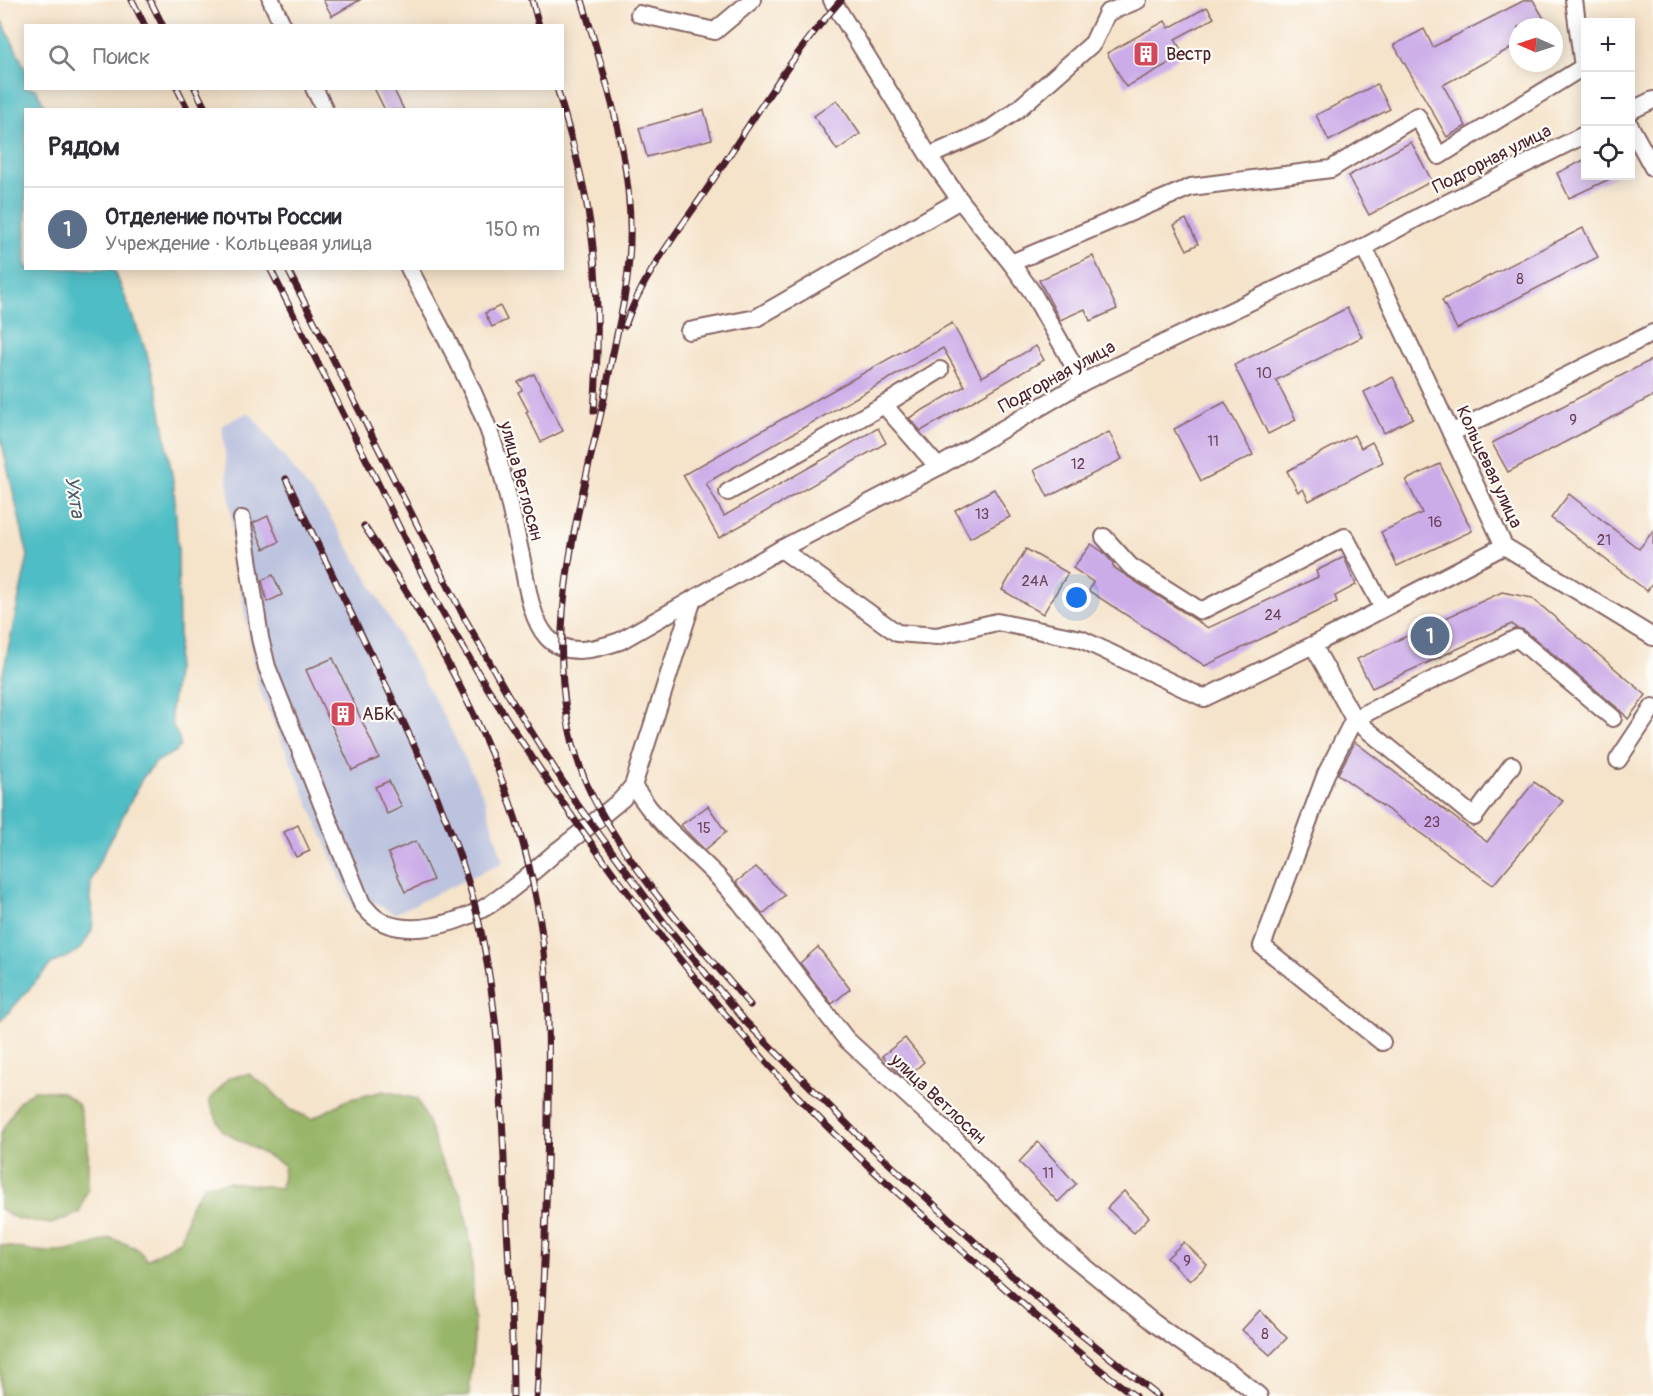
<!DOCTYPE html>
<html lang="ru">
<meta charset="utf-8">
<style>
:root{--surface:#fff;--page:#f7f7f7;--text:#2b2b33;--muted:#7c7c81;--line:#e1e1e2;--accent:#1a73e8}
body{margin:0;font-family:Pangolin,sans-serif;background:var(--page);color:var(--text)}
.controls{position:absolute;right:18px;top:18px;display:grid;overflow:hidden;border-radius:0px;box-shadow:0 3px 15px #0003}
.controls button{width:54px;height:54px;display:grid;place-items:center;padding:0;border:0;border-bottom:2px solid var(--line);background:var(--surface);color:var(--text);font:30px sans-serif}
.compass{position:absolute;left:1509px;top:18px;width:54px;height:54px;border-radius:50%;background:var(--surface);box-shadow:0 3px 15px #0003;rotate:273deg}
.you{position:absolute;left:1077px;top:598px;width:21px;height:21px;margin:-15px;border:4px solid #fff;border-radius:50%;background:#1a73e8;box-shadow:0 0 0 9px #1a73e833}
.badge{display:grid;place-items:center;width:39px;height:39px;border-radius:50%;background:var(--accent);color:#fff;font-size:20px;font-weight:700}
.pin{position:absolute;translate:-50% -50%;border:3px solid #fff;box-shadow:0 2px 6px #0006}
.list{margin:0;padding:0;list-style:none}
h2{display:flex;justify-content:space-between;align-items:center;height:78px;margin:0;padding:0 24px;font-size:26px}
h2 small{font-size:20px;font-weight:400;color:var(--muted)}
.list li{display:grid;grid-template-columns:39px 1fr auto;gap:18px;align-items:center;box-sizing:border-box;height:84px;padding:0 24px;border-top:2px solid var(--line)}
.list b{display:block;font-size:22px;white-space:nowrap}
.list p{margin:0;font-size:20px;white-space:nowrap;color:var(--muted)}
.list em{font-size:20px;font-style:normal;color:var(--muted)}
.icon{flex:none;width:33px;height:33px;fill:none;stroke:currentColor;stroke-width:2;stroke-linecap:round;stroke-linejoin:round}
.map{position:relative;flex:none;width:1653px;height:1396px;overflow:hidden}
.search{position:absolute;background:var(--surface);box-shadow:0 3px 15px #0003;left:24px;top:24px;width:540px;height:66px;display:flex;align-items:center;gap:15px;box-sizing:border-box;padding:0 21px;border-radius:0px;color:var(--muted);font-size:22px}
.panel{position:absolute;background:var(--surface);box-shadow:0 3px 15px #0003;left:24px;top:108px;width:540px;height:162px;border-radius:0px}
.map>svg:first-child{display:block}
</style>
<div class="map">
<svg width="1653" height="1396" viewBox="0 0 1653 1396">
<rect width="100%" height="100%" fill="#fdfcf7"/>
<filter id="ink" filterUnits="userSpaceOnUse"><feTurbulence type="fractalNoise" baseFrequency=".0167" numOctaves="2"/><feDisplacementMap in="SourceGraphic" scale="12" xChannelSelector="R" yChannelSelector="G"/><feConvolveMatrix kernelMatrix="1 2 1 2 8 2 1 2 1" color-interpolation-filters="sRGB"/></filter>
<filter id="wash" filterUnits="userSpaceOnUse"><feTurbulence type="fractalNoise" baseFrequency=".008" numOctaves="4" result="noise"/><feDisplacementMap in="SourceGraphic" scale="24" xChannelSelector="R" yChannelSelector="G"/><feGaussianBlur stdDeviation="1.35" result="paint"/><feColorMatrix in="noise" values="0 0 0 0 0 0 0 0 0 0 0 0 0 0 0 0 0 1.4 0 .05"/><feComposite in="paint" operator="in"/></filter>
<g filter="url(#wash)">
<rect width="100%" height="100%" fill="#f5e3ca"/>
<polygon fill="#bcc3de" points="249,412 329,515 368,579 450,728 484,797 503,862 394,914 374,902 355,911 259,688 237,571 222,425"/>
<g fill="#98b669" stroke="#716a4a" stroke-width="1.5">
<path d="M 249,1074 L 271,1090 L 291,1110 L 312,1119 L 347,1100 L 384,1091 L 417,1099 L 428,1122 L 441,1161 L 462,1196 L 472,1250 L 474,1339 L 469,1396 L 0,1396 L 0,1245 C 18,1248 38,1253 56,1252 C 73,1252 95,1243 111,1238 L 136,1248 L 147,1260 L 181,1240 L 190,1206 L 205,1185 L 228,1182 L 281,1188 L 284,1165 L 222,1131 L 209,1101 L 230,1077 Z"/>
<polygon points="34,1090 62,1092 78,1104 88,1143 88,1188 79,1213 51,1224 18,1219 0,1209 0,1134 19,1102"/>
</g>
<polygon fill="#4fbdc5" stroke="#4c6e78" stroke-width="1.5" points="0,17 25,68 26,88 36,89 46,109 26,110 26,268 114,269 146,351 158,394 174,486 178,551 179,637 175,681 171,710 172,724 179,738 180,746 176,751 156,762 143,777 98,864 91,881 90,900 93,916 92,930 82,947 71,955 52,963 0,1022 0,687 28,556 0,435"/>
<g id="blocks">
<g fill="#cbabe8">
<polygon points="323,0 360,0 332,16"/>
<polygon points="1525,0 1533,0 1549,27 1518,27 1518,44 1443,85 1466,126 1447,137 1394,45 1424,29 1433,47"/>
<polygon points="1207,7 1214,18 1175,39 1184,55 1126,87 1107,53 1165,21 1169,28"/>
<polygon points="1377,84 1390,109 1329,141 1316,115"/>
<polygon points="374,88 393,88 404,110 385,110"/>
<polygon points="837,100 860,134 837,150 814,116"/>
<polygon points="704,110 712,139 647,157 639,128"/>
<polygon points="1411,142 1432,181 1369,215 1348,176"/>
<polygon points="1586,159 1586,176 1616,176 1569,198 1557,173"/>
<polygon points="1186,219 1198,244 1187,250 1174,225"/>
<polygon points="1583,228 1598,257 1457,329 1442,300"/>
<polygon points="1093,256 1117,309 1090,321 1085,309 1060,320 1039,280"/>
<polygon points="500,306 507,320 492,327 485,313"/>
<polygon points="1347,308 1362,337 1276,380 1296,420 1268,434 1234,365"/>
<polygon points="952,323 982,377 1036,346 1044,360 921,431 909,418 965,386 943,348 706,483 724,516 878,428 886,443 719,538 683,475"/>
<polygon points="1653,359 1653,396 1508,472 1492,443"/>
<polygon points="534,374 563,431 541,442 526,412 528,411 518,392 522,390 518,382"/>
<polygon points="1393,377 1413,418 1384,433 1364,392"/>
<polygon points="1225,402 1253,455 1201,481 1174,429"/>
<polygon points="1109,432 1122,459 1048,497 1034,470"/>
<polygon points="1354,435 1361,448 1372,442 1383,462 1309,501 1303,489 1298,492 1287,471"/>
<polygon points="1440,464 1472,531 1397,566 1381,532 1422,513 1406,480"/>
<polygon points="994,489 1010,517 970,538 955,510"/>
<polygon points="1569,494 1639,549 1653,531 1653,583 1647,591 1551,518"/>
<polygon points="268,516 279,542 264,549 253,523"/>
<polygon points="1091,544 1103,552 1113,563 1113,567 1208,628 1318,577 1316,571 1344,557 1356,585 1335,596 1337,602 1205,666 1089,591 1093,582 1073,568"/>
<polygon points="1026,549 1068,573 1043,614 1002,590"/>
<polygon points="273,575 282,595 267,602 262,580"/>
<polygon points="1502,592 1532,598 1646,695 1628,719 1620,710 1524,630 1516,628 1512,624 1372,688 1357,659"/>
<polygon points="333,658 379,758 352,770 306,670"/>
<polygon points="1355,742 1487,842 1534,782 1563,801 1493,885 1338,774"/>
<polygon points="389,781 402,807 387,814 375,787"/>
<polygon points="708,806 726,832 705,850 686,831 681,825"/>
<polygon points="298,825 310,851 296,857 284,832"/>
<polygon points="416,841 433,880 405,892 388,853"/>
<polygon points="756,867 785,895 763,914 736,882"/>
<polygon points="818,947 850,989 832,1004 800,963"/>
<polygon points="905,1038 924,1062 905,1079 882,1056"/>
<polygon points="1038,1142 1076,1184 1058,1202 1019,1162"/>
<polygon points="1124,1191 1149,1217 1134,1233 1107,1208"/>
<polygon points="1184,1242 1207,1265 1190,1281 1167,1258"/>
<polygon points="1260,1310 1287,1338 1270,1355 1242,1330"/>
</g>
</g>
</g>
<g filter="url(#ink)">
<use href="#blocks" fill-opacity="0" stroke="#866463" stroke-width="1.5"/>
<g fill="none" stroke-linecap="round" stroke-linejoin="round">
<g stroke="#866463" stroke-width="20">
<g id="minor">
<polyline points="271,0 283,26"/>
<polyline points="832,0 929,156 960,200 1011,263 1032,292 1083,382"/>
<polyline points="639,14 715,31 752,0"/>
<polyline points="314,88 325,110"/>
<polyline points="1630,111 1653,100"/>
<polyline points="1630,126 1653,168"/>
<polyline points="929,156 990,129 1017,110 1093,43 1107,13 1138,0"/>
<polyline points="1364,247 1504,546 1653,637"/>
<polyline points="1011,263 1191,187 1331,169 1417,116 1439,156 1583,67 1574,0"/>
<path d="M 409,268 C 439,326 473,383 494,445 C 505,480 512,515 520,551 C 526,577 529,617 547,637 C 566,658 597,649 620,641 L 781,549 L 938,467 L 1083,382 L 1364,247 L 1419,217 L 1586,134"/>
<polyline points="689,331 756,318 960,200"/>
<polyline points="884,405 938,467"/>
<polyline points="1451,433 1653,333"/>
<polyline points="728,492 884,405 940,370"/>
<path d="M 242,519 L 260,638 L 267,667 L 362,904 C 365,907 368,911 371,914 C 401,942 463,923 492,903 C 515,888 536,869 557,851 C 579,834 601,817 622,799 L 633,786 L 693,599"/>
<polyline points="1104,537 1130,566 1201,611 1345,537 1383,608"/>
<polyline points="781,549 897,633 937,636 997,622 1081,639 1204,698 1313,645 1504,546"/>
<polyline points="1313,645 1354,719 1326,774 1262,946 1382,1042"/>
<polyline points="1618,760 1653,707"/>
<polyline points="1512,765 1474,817 1354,719 1517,638 1613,718"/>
<polyline points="633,786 649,808 667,828 717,876 740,902 846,1039 955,1139 1052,1240 1154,1323 1195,1352 1230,1372 1259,1396"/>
</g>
</g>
<use href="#minor" stroke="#fff" stroke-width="16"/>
<g stroke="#4a1f2b" stroke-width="7">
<g id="rail">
<polyline points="132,0 145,26"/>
<polyline points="150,0 163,26"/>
<polyline points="532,0 539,26"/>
<path d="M 582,0 C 608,88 639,177 628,270 C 626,295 620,320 615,344 C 610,367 606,390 601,413 C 573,532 537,661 585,780 C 593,800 604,818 616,837 C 654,898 704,951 750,1005"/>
<polyline points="177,88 188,110"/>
<polyline points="195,88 206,110"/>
<path d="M 557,88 C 570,133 583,177 590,223 C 599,285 599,348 594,411"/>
<path d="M 270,268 C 305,337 340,406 374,475 C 397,522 419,571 445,617 C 522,750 611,878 710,996 C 739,1031 768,1066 800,1099 C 852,1153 908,1202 964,1252 C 1020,1301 1075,1353 1135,1396"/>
<polyline points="287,268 464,617 507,693 575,801 669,929 745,1021 860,1137 1021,1284 1063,1320 1158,1396"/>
<path d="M 625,326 C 643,274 679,231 709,186 C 751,123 790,57 841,0"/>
<path d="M 286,479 C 318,545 350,612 383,679 C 415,747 448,814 470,888 C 498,984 501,1084 505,1184 C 508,1254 513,1325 513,1396"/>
<path d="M 364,526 C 438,636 509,762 535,893 C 550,965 549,1039 548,1112 C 547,1207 543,1302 537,1396"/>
</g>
</g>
<use href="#rail" stroke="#fdfcf7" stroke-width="4.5" stroke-dasharray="14" stroke-linecap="butt"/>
</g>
</g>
<defs>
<g id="building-square" transform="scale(1.35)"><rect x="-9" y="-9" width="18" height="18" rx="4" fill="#d1495b" stroke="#fdfcf7"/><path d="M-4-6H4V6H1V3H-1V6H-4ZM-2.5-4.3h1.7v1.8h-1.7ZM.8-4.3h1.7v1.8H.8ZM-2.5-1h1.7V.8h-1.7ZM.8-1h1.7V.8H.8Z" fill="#fff"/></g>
</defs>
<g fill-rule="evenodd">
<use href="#building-square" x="1146" y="54"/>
<use href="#building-square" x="343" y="714"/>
</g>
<g text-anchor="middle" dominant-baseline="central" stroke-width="4.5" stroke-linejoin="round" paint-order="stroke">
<g font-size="15" fill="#6a425a">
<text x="1520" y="279">8</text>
<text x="1264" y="373">10</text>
<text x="1573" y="420">9</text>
<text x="1213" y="441">11</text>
<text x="1078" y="464">12</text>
<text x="982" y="514">13</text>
<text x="1435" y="522">16</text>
<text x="1604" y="540">21</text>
<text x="1035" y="581">24А</text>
<text x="1273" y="615">24</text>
<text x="1432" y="822">23</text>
<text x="704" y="828">15</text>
<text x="1048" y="1173">11</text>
<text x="1187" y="1261">9</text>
<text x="1265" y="1334">8</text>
</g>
<g font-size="18" fill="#4a1f2b" stroke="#fdfcf7" text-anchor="start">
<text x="1166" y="54">Вестр</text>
<text x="362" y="714">АБК</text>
</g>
<g font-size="18" fill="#4a1f2b" stroke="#fdfcf7">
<text transform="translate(1492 159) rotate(-27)">Подгорная улица</text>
<text transform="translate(1057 377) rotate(-29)">Подгорная улица</text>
<text transform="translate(1489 467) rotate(65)">Кольцевая улица</text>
<text transform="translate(521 481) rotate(75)">улица Ветлосян</text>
<text transform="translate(938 1099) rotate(43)">улица Ветлосян</text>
</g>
<g font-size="20" font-style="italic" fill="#4c5e69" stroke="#fdfcf7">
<text transform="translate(75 497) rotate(81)">Ухта</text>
</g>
</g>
</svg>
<div class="controls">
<button>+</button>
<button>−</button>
<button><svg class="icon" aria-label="locate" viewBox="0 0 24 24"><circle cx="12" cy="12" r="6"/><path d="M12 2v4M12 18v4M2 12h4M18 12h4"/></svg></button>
</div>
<svg class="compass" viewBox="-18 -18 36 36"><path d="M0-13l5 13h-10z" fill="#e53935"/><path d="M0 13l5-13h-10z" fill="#7c7c81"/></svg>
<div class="you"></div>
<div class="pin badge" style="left:1430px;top:636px;background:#5c6f8a">1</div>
<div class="search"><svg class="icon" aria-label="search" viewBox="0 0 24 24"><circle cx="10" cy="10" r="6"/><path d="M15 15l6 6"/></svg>Поиск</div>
<section class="panel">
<h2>Рядом<small></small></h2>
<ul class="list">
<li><span class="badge" style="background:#5c6f8a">1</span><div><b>Отделение почты России</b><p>Учреждение · Кольцевая улица</p></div><em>150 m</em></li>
</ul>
</section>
</div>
